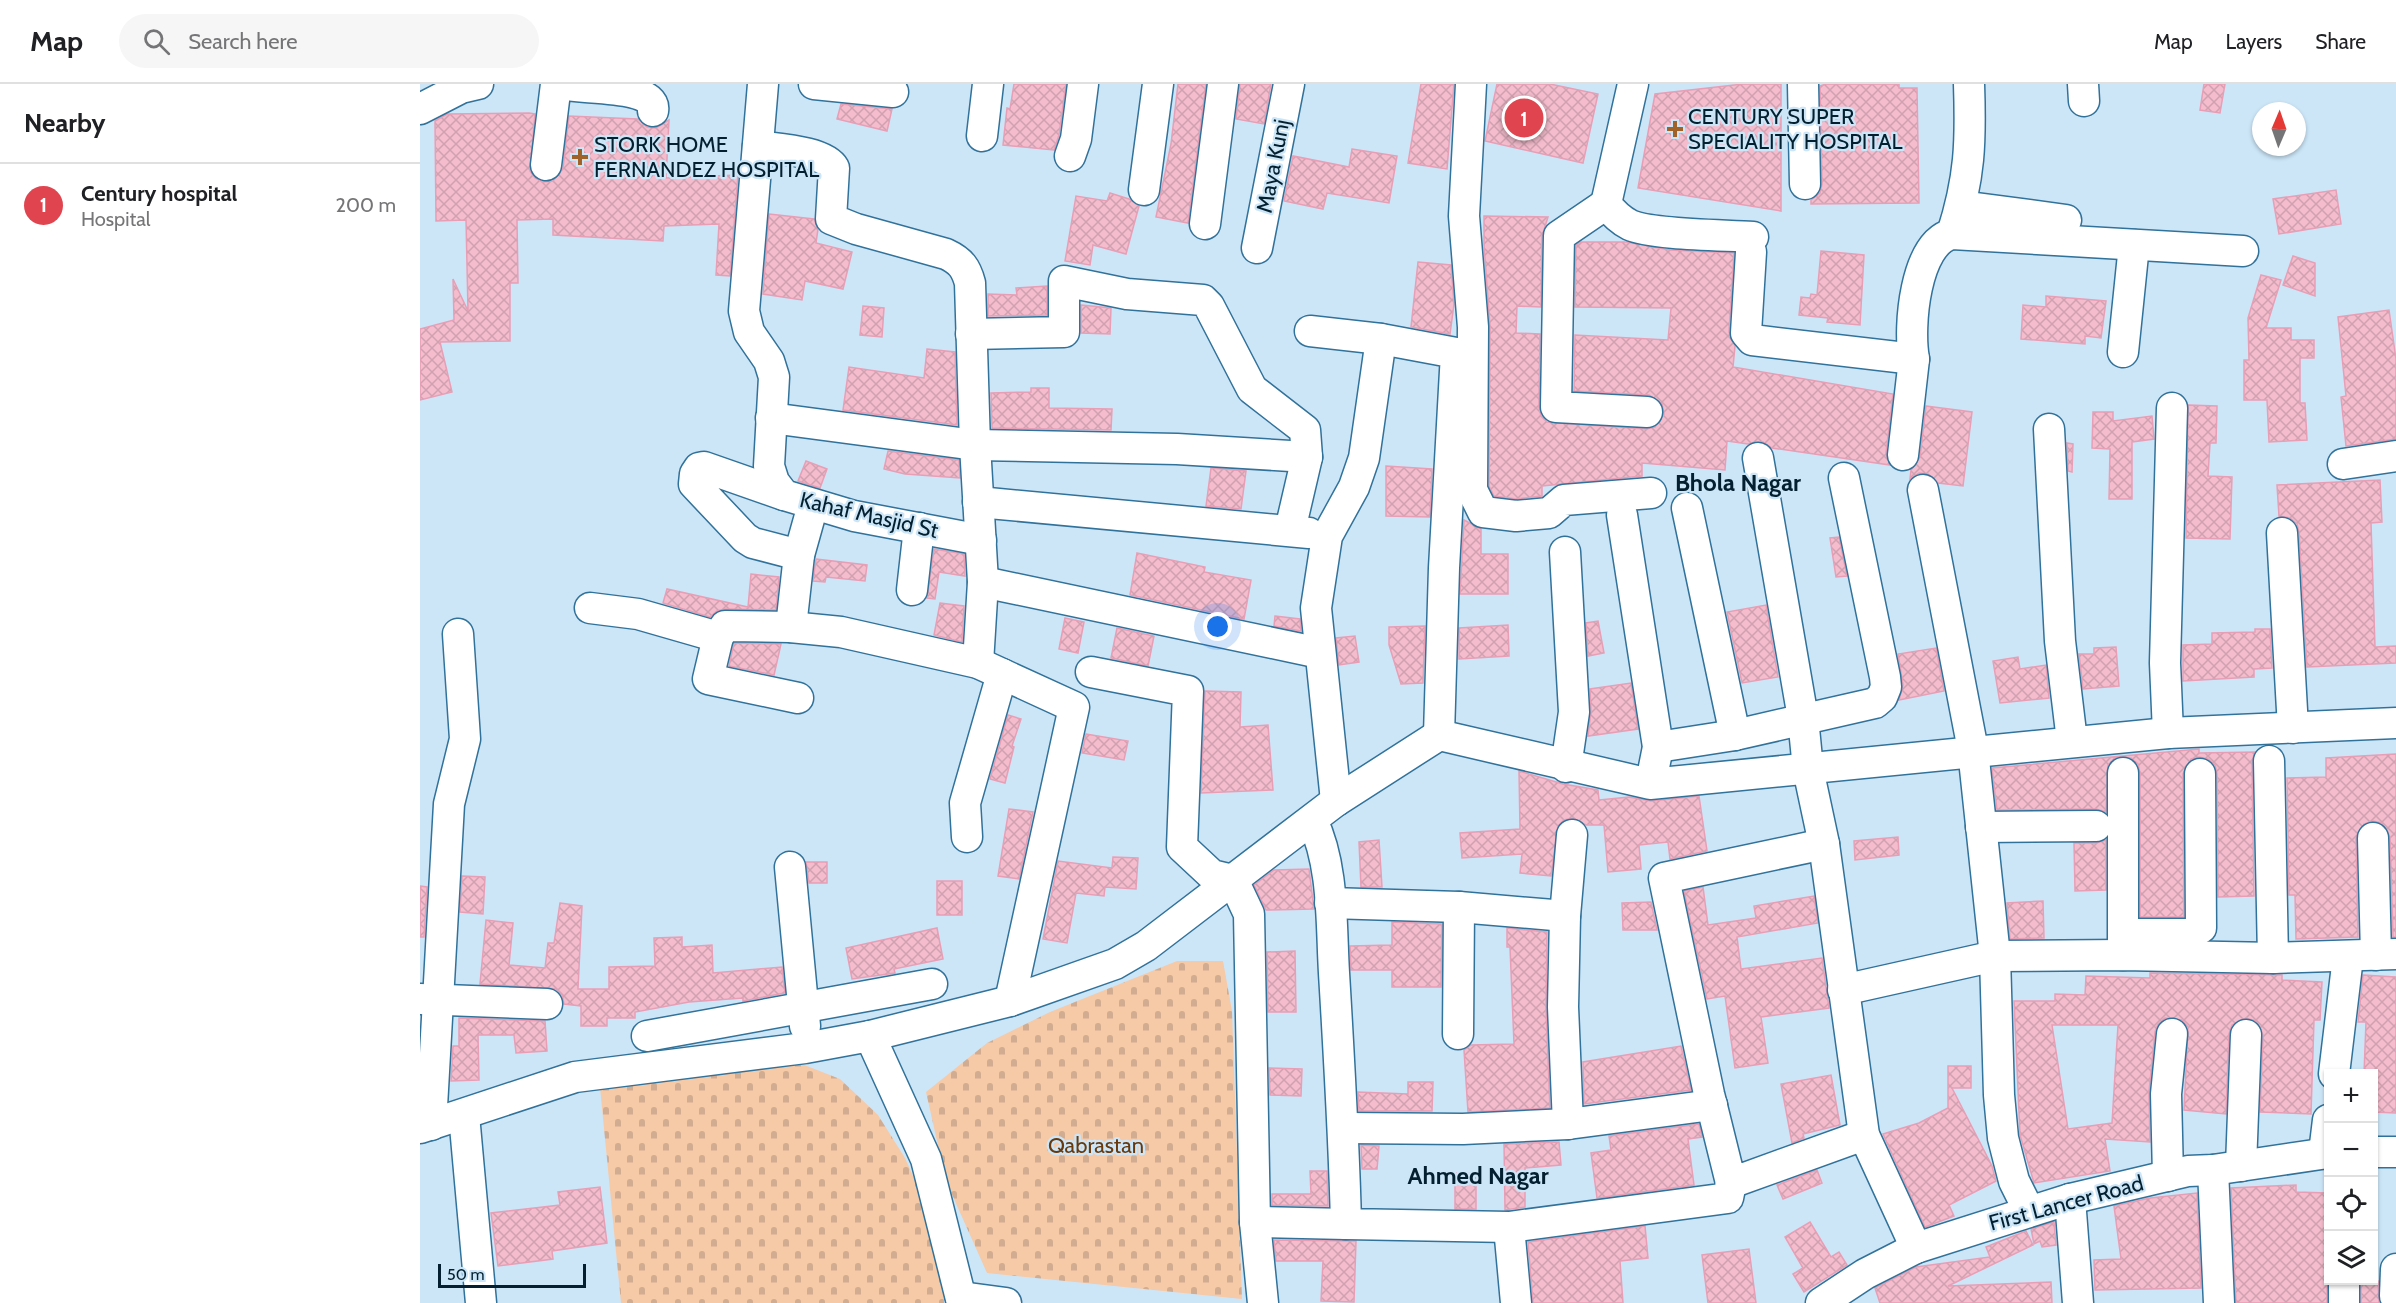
<!DOCTYPE html>
<meta charset="utf-8">
<style>
:root{--surface:#fff;--page:#f6f6f6;--text:#202124;--muted:#757577;--line:#e0e0e0;--accent:#b45309}
body{margin:0;font-family:Cabin,sans-serif;background:var(--page);color:var(--text)}
.controls{position:absolute;right:18px;bottom:18px;display:grid;overflow:hidden;border-radius:0px;box-shadow:0 2px 4px #0004}
.controls button{width:54px;height:54px;display:grid;place-items:center;padding:0;border:0;border-bottom:2px solid var(--line);background:var(--surface);color:var(--text);font:30px sans-serif}
.compass{position:absolute;left:1832px;top:18px;width:54px;height:54px;border-radius:50%;background:var(--surface);box-shadow:0 2px 4px #0004;rotate:2deg}
.scale{position:absolute;left:18px;bottom:15px;width:148px;box-sizing:border-box;padding-left:6px;border:3px solid #042030;border-top:0;font-size:16px;line-height:21px;white-space:nowrap;color:#042030;-webkit-text-stroke:4px #cce6f8;paint-order:stroke}
.you{position:absolute;left:798px;top:543px;width:21px;height:21px;margin:-15px;border:4px solid #fff;border-radius:50%;background:#1a73e8;box-shadow:0 0 0 9px #1a73e833}
.badge{display:grid;place-items:center;width:39px;height:39px;border-radius:50%;background:var(--accent);color:#fff;font-size:20px;font-weight:700}
.pin{position:absolute;translate:-50% -50%;border:3px solid #fff;box-shadow:0 2px 6px #0006}
.list{margin:0;padding:0;list-style:none}
h2{display:flex;justify-content:space-between;align-items:center;height:78px;margin:0;padding:0 24px;font-size:26px}
h2 small{font-size:20px;font-weight:400;color:var(--muted)}
.list li{display:grid;grid-template-columns:39px 1fr auto;gap:18px;align-items:center;box-sizing:border-box;height:84px;padding:0 24px;border-top:2px solid var(--line)}
.list b{display:block;font-size:22px;white-space:nowrap}
.list p{margin:0;font-size:20px;white-space:nowrap;color:var(--muted)}
.list em{font-size:20px;font-style:normal;color:var(--muted)}
.icon{flex:none;width:33px;height:33px;fill:none;stroke:currentColor;stroke-width:2;stroke-linecap:round;stroke-linejoin:round}
.map{position:relative;flex:none;width:1976px;height:1219px;overflow:hidden}
header{display:flex;align-items:center;gap:36px;box-sizing:border-box;height:84px;padding:0 30px;background:var(--surface);border-bottom:2px solid var(--line)}
header strong{font-size:28px}
nav{display:flex;gap:33px;margin-inline-start:auto;font-size:21px}
.search{width:420px;height:54px;background:var(--page);display:flex;align-items:center;gap:15px;box-sizing:border-box;padding:0 21px;border-radius:33px;color:var(--muted);font-size:22px}
main{display:flex}
aside{flex:1;background:var(--surface)}
.map>svg:first-child{display:block}
</style>
<header>
<strong>Map</strong>
<div class="search"><svg class="icon" aria-label="search" viewBox="0 0 24 24"><circle cx="10" cy="10" r="6"/><path d="M15 15l6 6"/></svg>Search here</div>
<nav><a>Map</a><a>Layers</a><a>Share</a></nav>
</header>
<main>
<aside>
<h2>Nearby<small></small></h2>
<ul class="list">
<li><span class="badge" style="background:#e0444e">1</span><div><b>Century hospital</b><p>Hospital</p></div><em>200 m</em></li>
</ul>
</aside>
<div class="map">
<svg width="1976" height="1219" viewBox="0 0 1976 1219">
<defs>
<pattern id="cemetery-stones" width="16" height="16" patternUnits="userSpaceOnUse" patternTransform="scale(1.5)"><rect width="16" height="16" fill="#f6c9a7"/><path d="M2 7V4a2 2 0 0 1 4 0v3zM10 15v-3a2 2 0 0 1 4 0v3z" fill="#d1ac90"/></pattern>
<pattern id="building-cross-hatch" width="8" height="8" patternUnits="userSpaceOnUse" patternTransform="scale(1.5)"><rect width="8" height="8" fill="#f4bccd"/><path d="M0 0l8 8M0 8l8-8" fill="none" stroke="#d0a1b0"/></pattern>
</defs>
<rect width="100%" height="100%" fill="#cce6f8"/>
<g fill="url(#cemetery-stones)">
<polygon points="757,877 803,877 812,927 822,1215 567,1189 526,1097 506,1008 567,959 630,928"/>
<polygon points="369,975 420,995 458,1031 485,1074 521,1155 524,1219 201,1219 179,993"/>
</g>
<g fill="url(#building-cross-hatch)" stroke="#e79fb6" stroke-width="1.5" fill-rule="evenodd">
<polygon points="594,0 646,0 639,51 634,66 583,61 587,24 590,25"/>
<polygon points="758,0 786,0 768,139 736,133 751,60"/>
<polygon points="820,0 851,0 844,40 816,35"/>
<polygon points="1001,0 1034,0 1027,85 988,79"/>
<polygon points="1077,0 1130,0 1178,10 1163,79 1065,57"/>
<polygon points="1323,0 1361,0 1361,127 1218,104 1235,10"/>
<polygon points="1406,0 1479,0 1479,4 1497,4 1499,119 1391,120 1391,116 1400,109 1402,100 1400,2"/>
<polygon points="1784,0 1805,0 1800,29 1780,26"/>
<polygon points="421,20 472,25 467,47 417,35"/>
<polygon points="109,29 115,30 110,87 115,94 123,98 133,97 143,84 149,32 218,35 227,43 236,44 249,36 246,94 318,91 310,192 296,191 299,140 244,142 243,157 133,151 133,135 97,136 98,199 90,199 90,257 20,258 32,308 0,316 0,245 34,236 33,195 48,227 46,136 16,137 15,37 27,30"/>
<polygon points="932,65 977,72 969,119 907,109 903,125 864,117 873,72 929,83"/>
<polygon points="1916,106 1921,140 1859,150 1853,115"/>
<polygon points="690,109 709,115 719,122 706,170 673,161 670,181 645,177 656,112 687,117"/>
<polygon points="349,130 394,135 398,145 396,159 432,168 423,205 385,197 382,216 343,210"/>
<polygon points="1064,132 1128,133 1122,152 1121,223 1097,222 1096,249 1120,250 1119,323 1121,332 1127,338 1226,345 1235,343 1244,330 1242,320 1229,311 1154,307 1155,251 1248,256 1251,224 1155,223 1156,161 1161,158 1207,158 1250,166 1314,169 1309,248 1315,262 1313,283 1473,310 1466,369 1470,381 1352,364 1343,358 1328,360 1307,357 1305,386 1222,379 1222,392 1122,402 1122,412 1096,415 1074,412 1069,402 1070,243 1064,161"/>
<polygon points="1401,167 1444,171 1440,241 1407,238 1408,234 1379,231 1381,213 1390,214 1391,210 1397,211"/>
<polygon points="1873,172 1895,179 1895,212 1863,201"/>
<polygon points="998,178 1031,181 1034,220 1030,250 991,243"/>
<polygon points="1841,191 1861,196 1846,244 1871,244 1871,256 1894,256 1894,274 1880,274 1880,319 1885,319 1887,356 1849,358 1847,316 1824,316 1824,276 1829,276 1828,234"/>
<polygon points="627,202 627,231 568,232 568,210 597,211 596,204"/>
<polygon points="1626,212 1686,217 1681,254 1665,252 1665,260 1601,255 1603,221 1626,223"/>
<polygon points="661,221 691,224 690,250 661,249"/>
<polygon points="443,222 464,224 462,253 440,251"/>
<polygon points="1969,226 1976,275 1976,355 1926,362 1921,313 1926,312 1918,233"/>
<polygon points="507,265 535,268 537,341 423,326 429,283 504,294"/>
<polygon points="611,304 629,304 629,324 692,325 691,346 572,344 571,309 611,308"/>
<polygon points="1768,321 1797,322 1796,359 1790,359 1788,392 1812,393 1810,455 1766,454"/>
<polygon points="1506,322 1552,328 1543,402 1518,399 1508,390 1499,389 1490,395 1491,386 1500,373"/>
<polygon points="1673,328 1693,328 1693,337 1732,332 1734,355 1712,358 1712,415 1689,415 1690,365 1672,364"/>
<polygon points="1647,359 1653,360 1652,388 1648,387"/>
<polygon points="468,367 539,376 540,394 485,390 464,385"/>
<polygon points="386,377 407,385 400,404 378,397"/>
<polygon points="966,382 1012,385 1010,433 966,432"/>
<polygon points="791,384 826,387 821,425 786,422"/>
<polygon points="1960,396 1962,438 1951,439 1955,563 1976,562 1976,579 1887,583 1879,448 1877,440 1870,434 1859,432 1857,401"/>
<polygon points="1044,436 1061,445 1061,470 1088,470 1088,510 1040,510"/>
<polygon points="1419,453 1427,492 1416,493 1410,454"/>
<polygon points="514,465 544,470 545,492 519,488 515,515 507,514"/>
<polygon points="717,469 785,483 784,488 831,496 824,535 710,511"/>
<polygon points="396,475 447,481 445,497 406,493 405,498 393,497"/>
<polygon points="331,490 359,493 356,526 305,525 297,527 290,533 243,519 247,505 328,523"/>
<polygon points="520,519 544,522 542,558 514,551"/>
<polygon points="1346,521 1358,593 1322,599 1307,528"/>
<polygon points="855,532 880,535 881,547 854,542"/>
<polygon points="645,534 664,538 658,569 639,565"/>
<polygon points="1178,537 1184,569 1168,572 1166,539"/>
<polygon points="1088,541 1089,572 1039,575 1039,544"/>
<polygon points="1005,542 1003,599 981,600 969,561 969,543"/>
<polygon points="697,544 734,552 728,582 691,574"/>
<polygon points="1835,545 1850,545 1852,584 1834,585 1834,593 1763,597 1763,561 1792,560 1792,549 1835,548"/>
<polygon points="935,552 939,578 919,581 916,554"/>
<polygon points="314,559 361,560 354,591 309,582"/>
<polygon points="1696,563 1699,602 1663,605 1659,570 1674,570 1674,564"/>
<polygon points="1516,564 1524,607 1479,616 1483,601 1478,570"/>
<polygon points="1598,573 1600,585 1626,581 1629,614 1580,619 1573,577"/>
<polygon points="1211,599 1218,645 1168,652 1171,627 1170,605"/>
<polygon points="785,607 821,608 820,643 848,641 853,706 781,709"/>
<polygon points="588,631 601,635 592,662 594,663 585,699 570,695"/>
<polygon points="666,650 708,657 704,676 662,669"/>
<polygon points="1779,665 1779,669 1835,668 1832,677 1834,812 1798,813 1797,690 1795,681 1788,675 1779,673 1771,675 1763,690 1764,833 1720,833 1720,689 1718,680 1711,674 1695,674 1688,681 1686,728 1676,725 1577,726 1572,684"/>
<polygon points="1976,670 1976,853 1973,853 1970,753 1962,739 1953,737 1944,740 1936,754 1938,853 1876,855 1875,811 1869,811 1867,694 1906,693 1906,674"/>
<polygon points="1099,687 1143,700 1178,706 1179,716 1209,713 1231,717 1279,712 1287,767 1250,775 1248,758 1219,761 1221,785 1188,788 1184,741 1166,741 1153,734 1144,736 1138,742 1131,792 1100,789 1102,770 1042,774 1040,749 1100,745"/>
<polygon points="589,725 613,728 599,795 578,792"/>
<polygon points="1478,753 1479,771 1435,776 1434,757"/>
<polygon points="959,756 962,803 941,803 939,758"/>
<polygon points="1686,756 1686,806 1655,807 1654,759 1676,759"/>
<polygon points="693,773 718,774 716,805 685,803 684,812 656,809 647,859 623,855 638,777 692,784"/>
<polygon points="386,778 407,778 407,799 389,799"/>
<polygon points="889,785 894,825 846,826 834,801 854,786"/>
<polygon points="42,792 65,793 63,830 40,828"/>
<rect x="517" y="797" width="25" height="34"/>
<polygon points="0,802 7,803 4,853 0,853"/>
<polygon points="1283,803 1288,841 1336,834 1334,822 1394,812 1398,839 1317,853 1321,885 1402,874 1409,924 1341,933 1348,979 1315,984 1305,912 1287,915 1264,807"/>
<polygon points="1623,817 1624,854 1590,855 1587,819"/>
<polygon points="1231,818 1237,846 1203,846 1202,819"/>
<polygon points="140,819 162,822 158,905 189,905 189,883 235,882 234,854 262,853 262,863 292,861 293,889 362,883 365,909 323,917 323,914 269,918 215,928 215,934 187,934 187,942 161,942 161,922 144,920 142,911 136,905 60,900 66,836 93,839 89,881 125,884 128,859 134,859"/>
<polygon points="972,838 1022,840 1021,903 972,903 972,886 931,886 930,862 972,861"/>
<polygon points="517,844 523,875 474,885 475,889 432,895 426,864"/>
<polygon points="1087,844 1127,848 1126,924 1130,1024 1048,1028 1044,966 1051,961 1094,960 1090,863 1087,863"/>
<polygon points="875,867 876,928 848,928 847,868"/>
<path d="M 1730,889 L 1862,891 L 1862,896 L 1902,898 L 1900,936 L 1894,936 L 1891,1030 L 1840,1028 L 1843,951 L 1836,937 L 1826,934 L 1812,941 L 1809,950 L 1806,1030 L 1764,1026 L 1768,943 L 1762,936 L 1745,934 L 1738,940 L 1735,948 L 1729,1008 L 1730,1058 L 1685,1055 L 1690,1087 L 1614,1099 L 1600,1051 L 1594,917 L 1635,917 L 1635,910 L 1665,911 L 1666,892 L 1730,894 ZM 1632,941 L 1698,941 L 1692,1039 L 1648,1045 Z"/>
<polygon points="1943,891 1976,893 1976,1029 1953,1028 1953,990 1944,990 1946,938 1938,938"/>
<polygon points="39,934 125,937 127,967 96,969 94,951 58,951 59,996 31,997 33,962 39,962"/>
<polygon points="1261,962 1271,1006 1164,1020 1163,978"/>
<polygon points="1528,982 1551,982 1551,1004 1532,1004 1572,1082 1576,1097 1529,1121 1534,1132 1505,1143 1463,1050 1499,1039 1528,1024"/>
<polygon points="849,984 882,985 881,1012 850,1011"/>
<polygon points="1411,991 1420,1041 1383,1050 1384,1054 1372,1059 1361,1000"/>
<polygon points="988,998 1013,998 1012,1027 939,1027 938,1008 988,1010"/>
<polygon points="1279,1040 1282,1053 1268,1055 1274,1101 1177,1114 1171,1069 1191,1066 1189,1052"/>
<polygon points="1139,1058 1141,1081 1105,1084 1105,1123 1085,1126 1084,1060"/>
<polygon points="941,1061 959,1062 957,1085 942,1085"/>
<polygon points="1397,1086 1402,1099 1363,1115 1357,1101"/>
<polygon points="890,1087 907,1087 908,1122 852,1121 852,1110 891,1110"/>
<rect x="1035" y="1089" width="21" height="36"/>
<polygon points="1876,1101 1876,1108 1908,1109 1907,1219 1816,1219 1811,1104"/>
<polygon points="180,1103 187,1159 132,1167 133,1175 78,1182 71,1129 140,1121 138,1108"/>
<polygon points="1777,1109 1781,1204 1675,1206 1674,1176 1701,1175 1694,1122 1730,1114"/>
<polygon points="1390,1138 1411,1173 1419,1168 1427,1181 1384,1208 1373,1190 1383,1184 1365,1153"/>
<polygon points="1634,1138 1636,1161 1622,1163 1620,1157 1614,1160 1611,1145"/>
<polygon points="1225,1142 1228,1174 1200,1177 1203,1219 1113,1219 1108,1158"/>
<polygon points="1606,1147 1613,1161 1528,1202 1631,1198 1632,1219 1460,1219 1455,1204 1496,1183 1570,1173 1566,1163"/>
<polygon points="854,1156 936,1157 934,1218 901,1217 903,1177 856,1177"/>
<polygon points="1329,1165 1336,1219 1288,1219 1282,1171"/>
<polygon points="1941,1197 1958,1197 1959,1219 1941,1219"/>
</g>
<g fill="none" stroke-linecap="round" stroke-linejoin="round">
<g stroke="#31729a" stroke-width="33">
<g id="minor">
<path d="M 140,0 C 160,6 238,0 233,27"/>
<polyline points="343,0 324,227 329,248 349,277 354,293 349,382 354,398 364,411 434,432 561,456"/>
<polyline points="394,0 473,8"/>
<polyline points="1051,0 1044,132 1053,243 1052,406 1063,428 1096,432 1129,429 1144,416 1231,409"/>
<path d="M 1213,0 L 1186,120 C 1193,129 1200,136 1210,141 C 1232,151 1306,151 1333,153"/>
<polyline points="1383,0 1385,100"/>
<polyline points="1663,0 1664,17"/>
<polyline points="0,25 41,4 58,0"/>
<polyline points="562,52 568,0"/>
<path d="M 338,62 C 357,65 404,67 414,84 L 411,135 L 436,145 L 526,170 C 541,177 546,184 550,199 L 555,361 L 563,498 L 558,579"/>
<polyline points="650,72 656,55 663,0"/>
<polyline points="126,81 136,0"/>
<polyline points="724,106 738,0"/>
<polyline points="1186,120 1139,152 1136,323 1227,328"/>
<polyline points="1541,122 1646,136"/>
<polyline points="785,140 803,0"/>
<path d="M 1532,150 C 1550,94 1551,58 1549,0"/>
<polyline points="837,164 869,0"/>
<polyline points="1331,168 1326,249 1332,256 1494,275"/>
<polyline points="890,247 961,255 1036,269 1024,484 1019,651"/>
<polyline points="551,250 644,248 644,197 707,210 783,216 789,222 832,305 885,346 887,373 870,446"/>
<polyline points="1703,268 1714,161"/>
<polyline points="351,334 555,361 757,365 887,373"/>
<polyline points="1629,345 1640,557 1652,657"/>
<path d="M 1483,371 L 1494,275 C 1488,243 1495,159 1532,150 L 1823,167"/>
<polyline points="1338,374 1383,634 1388,685 1404,760 1444,1051 1496,1164"/>
<polyline points="1923,380 1976,372"/>
<polyline points="1503,406 1553,666 1575,872 1579,1011 1583,1054 1594,1097 1609,1127"/>
<polyline points="364,411 284,383 279,384 275,390 274,400 325,454 333,459 379,471"/>
<polyline points="558,418 889,449"/>
<polyline points="1267,424 1315,651"/>
<polyline points="1202,431 1238,663 1234,683"/>
<polyline points="1862,449 1873,644"/>
<polyline points="1145,468 1154,628 1146,683"/>
<polyline points="563,498 900,569"/>
<polyline points="492,506 499,444"/>
<polyline points="170,524 218,530 298,553 305,542 370,543 421,548 558,579 654,623 590,917"/>
<polyline points="371,543 379,471 393,421"/>
<polyline points="298,553 288,595 378,614"/>
<polyline points="671,588 768,607 762,763 792,791 813,796 829,830 835,1138 843,1219"/>
<polyline points="1748,649 1745,579 1752,324"/>
<polyline points="1238,663 1315,651 1455,619 1462,613 1466,603 1465,593 1424,394"/>
<polyline points="1849,677 1853,874"/>
<polyline points="1703,689 1703,871"/>
<polyline points="916,717 896,524 907,452 934,403 944,374 961,255"/>
<path d="M 892,736 C 914,781 911,839 914,889 C 919,972 924,1056 926,1140 L 1089,1143 L 1308,1114 L 1311,1099"/>
<polyline points="1561,743 1676,742"/>
<polyline points="547,753 545,719 582,590"/>
<polyline points="1953,754 1956,871"/>
<polyline points="1404,760 1244,794 1289,1010 1311,1099 1444,1051"/>
<polyline points="370,783 385,942"/>
<polyline points="910,819 1039,823 1145,832"/>
<polyline points="1712,850 1771,850 1781,844 1780,690"/>
<polyline points="1423,906 1575,872 1703,871 1853,874 1976,870"/>
<polyline points="0,915 127,920"/>
<polyline points="1038,950 1039,823"/>
<polyline points="227,952 512,900"/>
<polyline points="450,952 506,1075 542,1219"/>
<polyline points="1914,990 1928,873"/>
<polyline points="44,1031 61,1219"/>
<polyline points="1148,1040 1143,923 1145,832 1152,751"/>
<polyline points="11,1041 29,720 45,655 38,550"/>
<polyline points="0,1044 155,993 385,964 450,952 590,917 695,880 726,862 916,717 1019,651 1230,700 1748,649 1976,639"/>
<polyline points="924,1044 1043,1045 1148,1040 1292,1021"/>
<polyline points="1954,1068 1976,1068"/>
<polyline points="1904,1069 1908,1036"/>
<polyline points="1821,1082 1826,951"/>
<polyline points="1793,1086 1799,1219"/>
<polyline points="1748,1092 1746,1010 1752,950"/>
<polyline points="1650,1115 1658,1219"/>
<polyline points="835,1138 926,1140"/>
<polyline points="1089,1143 1096,1219"/>
<polyline points="1975,1212 1976,1185"/>
<polyline points="541,1213 586,1219"/>
<polyline points="1401,1219 1445,1190 1496,1164 1650,1115 1768,1087 1793,1086 1908,1069"/>
<polyline points="1924,1219 1924,1196"/>
</g>
</g>
<use href="#minor" stroke="#fff" stroke-width="30"/>
</g>
<g fill="#a1622a" stroke="#cce6f8" stroke-width="2">
<path d="M1252 36h6v6h6v6h-6v6h-6v-6h-6v-6h6z"/>
<path d="M157 64h6v6h6v6h-6v6h-6v-6h-6v-6h6z"/>
</g>
<g text-anchor="middle" dominant-baseline="central" stroke-width="4.5" stroke-linejoin="round" paint-order="stroke">
<g font-size="22" fill="#042030" stroke="#cce6f8" text-anchor="start">
<text x="1268" y="32">CENTURY SUPER<tspan x="1268" dy="25">SPECIALITY HOSPITAL</tspan></text>
<text x="174" y="60">STORK HOME<tspan x="174" dy="25">FERNANDEZ HOSPITAL</tspan></text>
</g>
<g font-size="22" fill="#042030" stroke="#cce6f8">
<text transform="translate(853 82) rotate(-79)">Maya Kunj</text>
<text transform="translate(449 431) rotate(13)">Kahaf Masjid St</text>
<text transform="translate(1646 1119) rotate(-15)">First Lancer Road</text>
</g>
<g font-size="22" fill="#68390d" stroke="#cce6f8">
<text x="676" y="1061">Qabrastan</text>
</g>
<g font-size="24" font-weight="bold" fill="#042030" stroke="#cce6f8">
<text x="1318" y="398">Bhola Nagar</text>
<text x="1058" y="1091">Ahmed Nagar</text>
</g>
</g>
</svg>
<div class="controls">
<button>+</button>
<button>−</button>
<button><svg class="icon" aria-label="locate" viewBox="0 0 24 24"><circle cx="12" cy="12" r="6"/><path d="M12 2v4M12 18v4M2 12h4M18 12h4"/></svg></button>
<button><svg class="icon" aria-label="layers" viewBox="0 0 24 24"><path d="M12 4l9 5-9 5-9-5zM3 14l9 5 9-5"/></svg></button>
</div>
<svg class="compass" viewBox="-18 -18 36 36"><path d="M0-13l5 13h-10z" fill="#e53935"/><path d="M0 13l5-13h-10z" fill="#757577"/></svg>
<div class="scale">50 m</div>
<div class="you"></div>
<div class="pin badge" style="left:1104px;top:34px;background:#e0444e">1</div>
</div>
</main>
